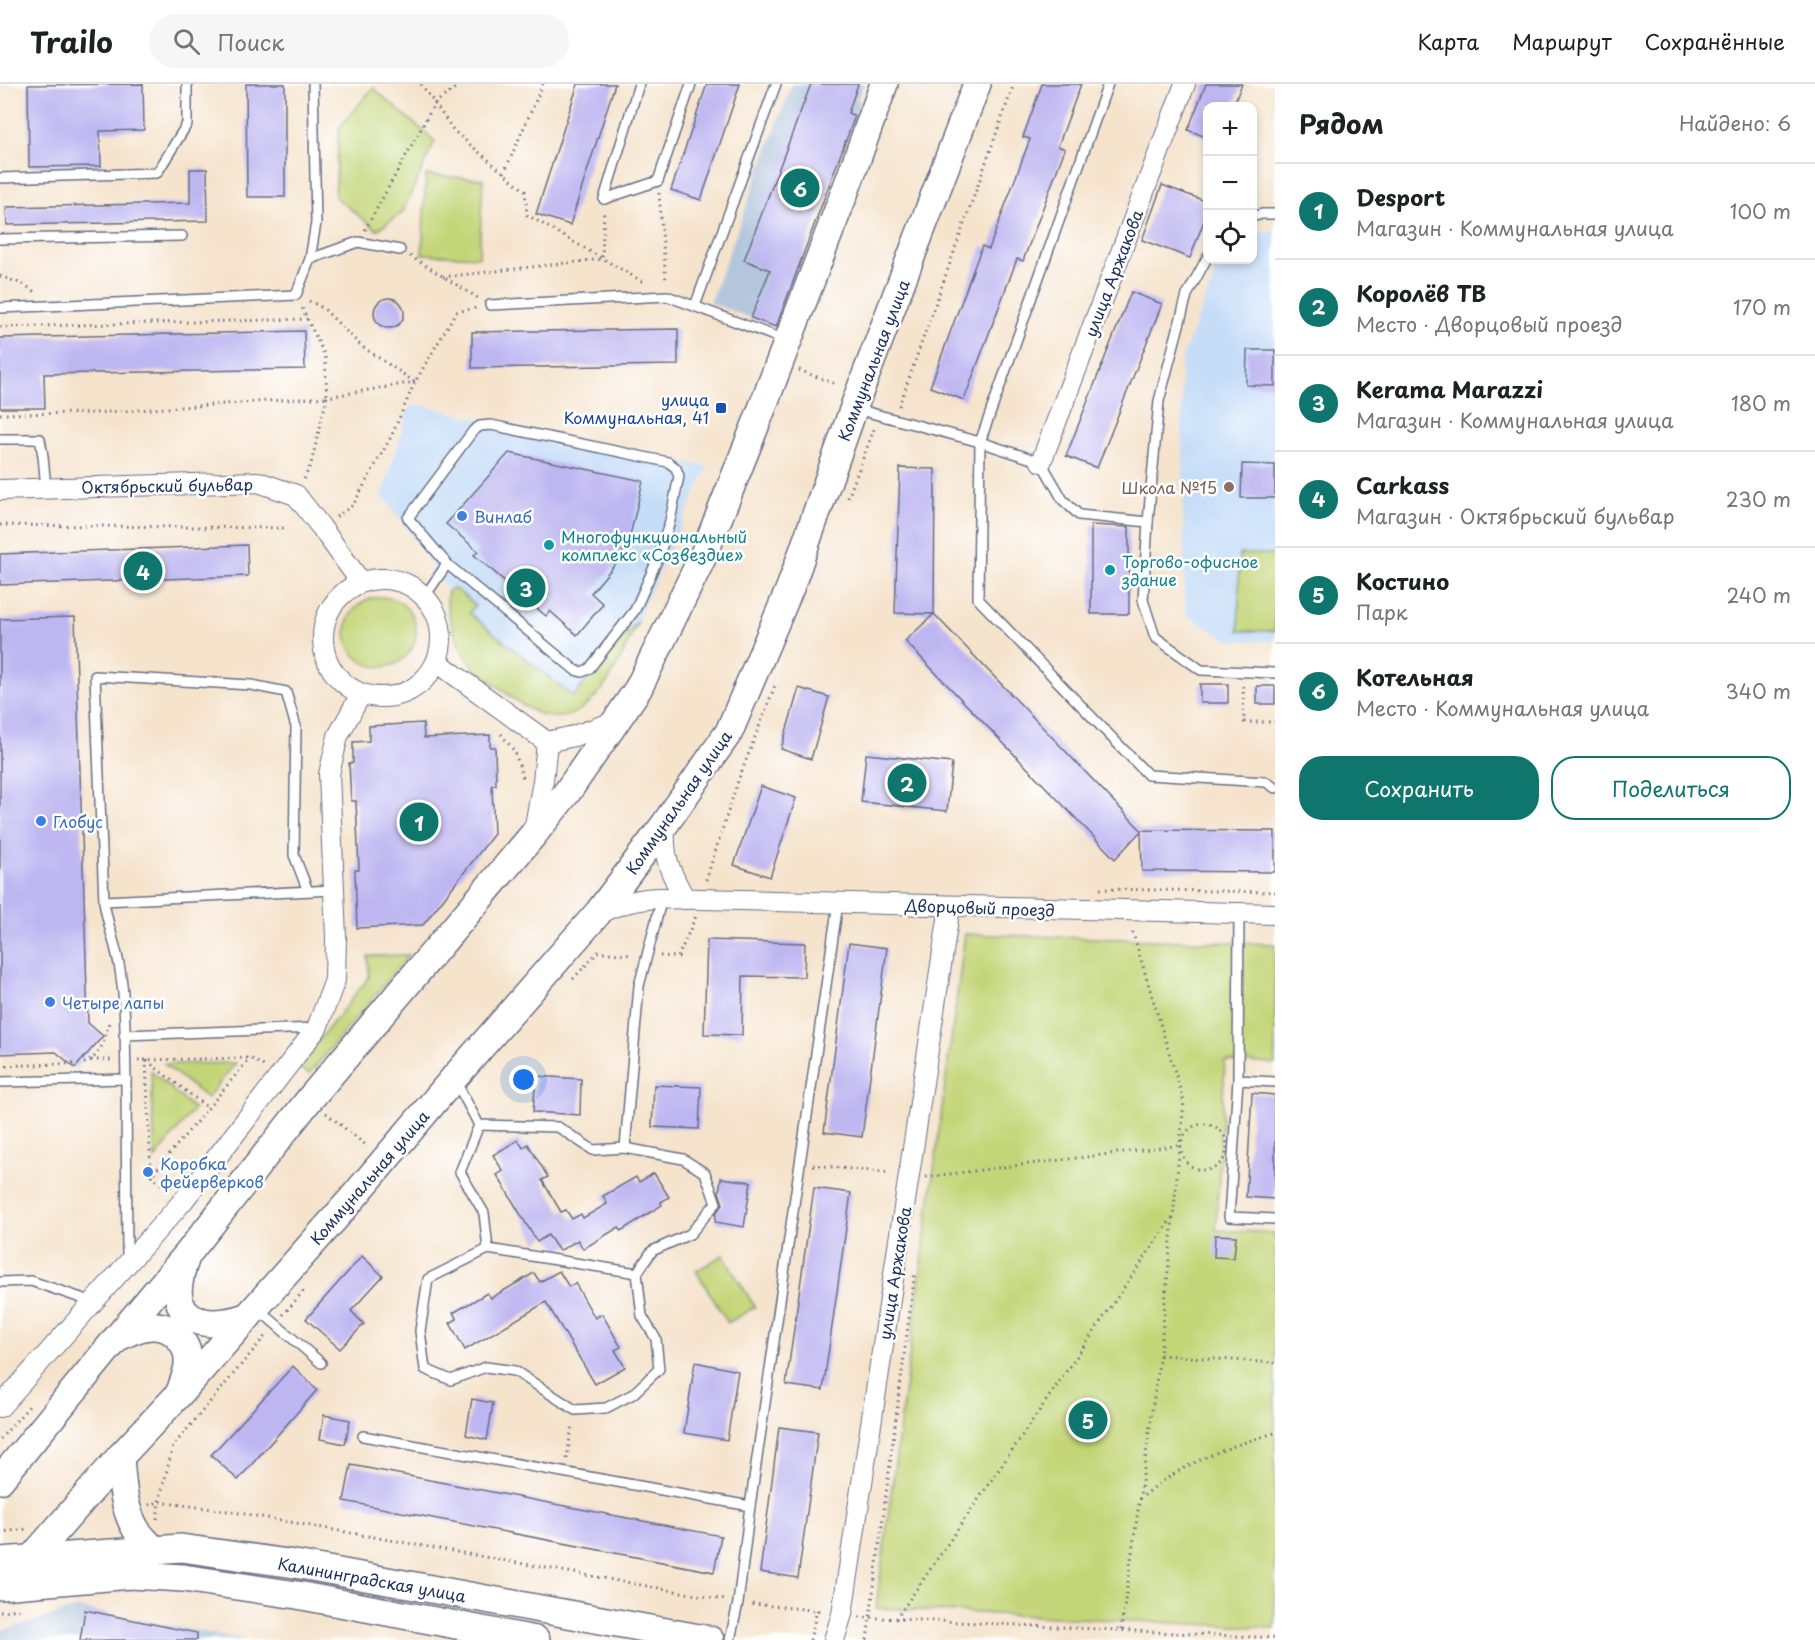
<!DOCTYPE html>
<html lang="ru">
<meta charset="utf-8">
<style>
:root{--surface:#fff;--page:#f6f6f6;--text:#202124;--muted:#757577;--line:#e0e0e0;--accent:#0f766e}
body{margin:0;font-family:"Playpen Sans",sans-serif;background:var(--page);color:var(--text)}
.controls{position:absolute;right:18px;top:18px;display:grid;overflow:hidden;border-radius:12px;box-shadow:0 3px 9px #0003}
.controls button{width:54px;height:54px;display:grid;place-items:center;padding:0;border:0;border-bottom:2px solid var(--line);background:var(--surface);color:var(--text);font:30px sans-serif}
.you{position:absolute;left:524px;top:996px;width:21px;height:21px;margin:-15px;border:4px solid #fff;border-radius:50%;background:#1a73e8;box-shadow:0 0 0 9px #1a73e833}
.badge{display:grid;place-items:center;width:39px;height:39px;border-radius:50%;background:var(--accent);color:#fff;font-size:20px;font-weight:700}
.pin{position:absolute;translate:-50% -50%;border:3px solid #fff;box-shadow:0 2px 6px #0006}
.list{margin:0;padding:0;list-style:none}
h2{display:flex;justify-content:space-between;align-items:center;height:78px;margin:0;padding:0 24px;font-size:26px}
h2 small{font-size:20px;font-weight:400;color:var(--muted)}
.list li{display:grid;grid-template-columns:39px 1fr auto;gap:18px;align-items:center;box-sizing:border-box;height:96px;padding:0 24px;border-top:2px solid var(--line)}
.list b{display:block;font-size:22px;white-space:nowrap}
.list p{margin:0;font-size:20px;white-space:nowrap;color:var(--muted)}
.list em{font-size:20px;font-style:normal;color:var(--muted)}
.actions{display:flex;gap:12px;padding:18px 24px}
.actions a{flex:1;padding:14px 0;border:2px solid var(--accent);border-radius:24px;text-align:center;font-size:21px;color:var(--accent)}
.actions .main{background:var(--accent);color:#fff}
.icon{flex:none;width:33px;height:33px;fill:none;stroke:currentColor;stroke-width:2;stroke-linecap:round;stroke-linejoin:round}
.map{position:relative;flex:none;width:1275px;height:1556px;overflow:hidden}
header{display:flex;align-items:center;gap:36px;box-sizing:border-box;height:84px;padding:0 30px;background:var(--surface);border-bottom:2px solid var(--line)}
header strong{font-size:28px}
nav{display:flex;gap:33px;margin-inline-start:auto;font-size:21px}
.search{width:420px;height:54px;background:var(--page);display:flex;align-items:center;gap:15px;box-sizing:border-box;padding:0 21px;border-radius:33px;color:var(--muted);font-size:22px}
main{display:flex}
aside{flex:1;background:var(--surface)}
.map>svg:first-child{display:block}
</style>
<header>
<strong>Trailo</strong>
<div class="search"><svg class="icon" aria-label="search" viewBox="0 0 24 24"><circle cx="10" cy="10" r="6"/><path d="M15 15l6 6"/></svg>Поиск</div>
<nav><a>Карта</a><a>Маршрут</a><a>Сохранённые</a></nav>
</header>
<main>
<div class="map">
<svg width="1275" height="1556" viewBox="0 0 1275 1556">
<rect width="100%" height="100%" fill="#fff"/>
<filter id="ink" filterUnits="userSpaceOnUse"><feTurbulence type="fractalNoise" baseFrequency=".0167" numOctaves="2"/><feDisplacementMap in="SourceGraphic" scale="12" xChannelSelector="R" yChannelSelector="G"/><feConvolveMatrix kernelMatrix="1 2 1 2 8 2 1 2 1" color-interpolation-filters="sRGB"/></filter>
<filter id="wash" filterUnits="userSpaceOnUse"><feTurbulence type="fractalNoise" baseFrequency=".008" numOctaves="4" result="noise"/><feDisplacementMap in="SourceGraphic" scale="24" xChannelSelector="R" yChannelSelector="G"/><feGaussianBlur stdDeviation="1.35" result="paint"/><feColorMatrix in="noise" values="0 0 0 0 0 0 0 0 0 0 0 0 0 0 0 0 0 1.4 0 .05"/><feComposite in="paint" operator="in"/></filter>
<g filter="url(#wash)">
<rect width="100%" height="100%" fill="#f5e3cc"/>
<g fill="#c6ddf8">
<polygon points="1258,147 1275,147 1275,557 1230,557 1185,531 1181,276 1221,176 1252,176 1253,150"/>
<polygon points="421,321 474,334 708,383 611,593 597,611 580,626 568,631 551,633 536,630 521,621 472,581 462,566 449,526 447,511 448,507 400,435 382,412 408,326 413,322"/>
</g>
<g fill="#b4c6dd">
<polygon points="792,0 863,0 857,16 861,18 776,243 710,219"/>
<polygon points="78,1524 245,1556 0,1556 0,1547"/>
</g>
<g fill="#c3d577" stroke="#6f826a" stroke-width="1.5">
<polygon points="373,4 435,57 402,129 377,146 335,113 339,44"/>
<polygon points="426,91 483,95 479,173 422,170"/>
<rect x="1239" y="470" width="36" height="77"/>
<path d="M 452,505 L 457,506 L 475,521 L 469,529 L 573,613 L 638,537 C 623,568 611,605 581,625 C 549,647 520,620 496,601 C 488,594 477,588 471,580 C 459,566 443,525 448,507 Z"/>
<circle cx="381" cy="548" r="35"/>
<polygon points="965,850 1275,860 1275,980 1225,977 1216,1146 1275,1149 1275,1544 876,1524"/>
<polygon points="409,871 309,990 298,983 369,893 368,872"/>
<polygon points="236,979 207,1014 164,980"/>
<polygon points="151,987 194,1025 155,1075"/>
<polygon points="723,1171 755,1223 728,1239 696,1187"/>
</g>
<g id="blocks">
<g fill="#beb6f1">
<polygon points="143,0 144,46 100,47 101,82 29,83 28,1"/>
<polygon points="246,0 285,0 285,113 247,113"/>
<polygon points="578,0 615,0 570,141 536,130"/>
<polygon points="707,0 740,0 701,116 671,106"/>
<polygon points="811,0 858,0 848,29 855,32 776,243 751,234 770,186 744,176"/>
<polygon points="1042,0 1081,0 1058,62 1065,65 1023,177 1017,175 964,316 930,303 982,162 989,165 1030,55 1023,53"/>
<polygon points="1206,0 1242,0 1233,22 1208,22 1208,54 1188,46"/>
<polygon points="190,85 207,85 208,137 7,141 6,123 190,119"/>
<polygon points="1162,101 1208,118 1208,126 1190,174 1142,156"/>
<polygon points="1131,208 1162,220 1097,384 1066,372"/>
<circle cx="389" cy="229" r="15"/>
<polygon points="678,245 678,281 472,284 472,248"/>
<polygon points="304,247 305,285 44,290 45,324 0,324 0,254"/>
<polygon points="1247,266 1275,266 1275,302 1246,301"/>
<polygon points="509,369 643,397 629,456 617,478 591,509 603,520 577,551 550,527 546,532 474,471 478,467 446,440"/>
<polygon points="1242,380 1275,381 1275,414 1241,414"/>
<polygon points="900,384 935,385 934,530 1141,746 1275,747 1275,788 1142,787 1141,747 1115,775 905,557 934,530 895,529"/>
<polygon points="1091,441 1129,443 1129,530 1091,530"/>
<polygon points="247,461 248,492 0,501 0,470"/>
<polygon points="75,533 88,939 103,952 75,984 56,968 0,970 0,535"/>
<rect x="1200" y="600" width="28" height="19"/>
<rect x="1257" y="602" width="18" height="18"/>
<polygon points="799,604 829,613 811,675 781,665"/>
<polygon points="423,639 424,654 490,651 490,663 495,663 496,701 492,701 494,750 423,841 357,844 355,786 359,786 356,717 351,717 349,679 353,679 353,658 369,657 369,642"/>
<polygon points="866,670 952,679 947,727 861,718"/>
<polygon points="761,702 796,714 770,793 734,781"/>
<polygon points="707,856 805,859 804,893 743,892 742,951 704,950"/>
<polygon points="849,859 887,864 862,1053 824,1048"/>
<polygon points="536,992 581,995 580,1031 533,1028"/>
<polygon points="654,1001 701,1003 699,1045 652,1043"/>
<polygon points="1252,1009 1275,1011 1275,1115 1246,1113"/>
<polygon points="518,1056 523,1064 528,1060 548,1093 542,1096 561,1128 566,1126 572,1135 581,1130 583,1134 607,1120 603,1112 636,1093 639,1098 654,1089 669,1113 661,1118 662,1121 621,1147 619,1143 583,1165 578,1156 559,1167 548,1151 537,1158 497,1091 503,1087 493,1071"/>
<polygon points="721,1094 751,1098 744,1143 715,1138 716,1129 723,1120 719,1108"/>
<polygon points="814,1104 851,1109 823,1306 786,1301"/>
<polygon points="1215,1151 1236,1152 1234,1174 1214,1173"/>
<polygon points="362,1172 383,1192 351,1227 364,1240 340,1265 306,1235"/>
<polygon points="559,1187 569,1203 575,1199 595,1234 602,1230 621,1263 615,1266 625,1283 595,1300 546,1218 465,1266 450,1239 457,1235 453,1229 487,1209 491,1214 534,1189 540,1198"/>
<polygon points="695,1278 738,1287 727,1356 684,1349"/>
<polygon points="293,1282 317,1306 238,1396 211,1371"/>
<polygon points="472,1315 493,1319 487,1356 466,1351"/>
<polygon points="324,1331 350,1336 345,1360 320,1355"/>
<polygon points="779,1343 818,1348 798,1494 760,1488"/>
<polygon points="351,1381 721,1452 714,1488 344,1417"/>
<polygon points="85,1526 197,1549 197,1556 80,1556"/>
</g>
</g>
</g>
<g filter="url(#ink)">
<use href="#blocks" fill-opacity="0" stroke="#676e84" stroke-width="1.5"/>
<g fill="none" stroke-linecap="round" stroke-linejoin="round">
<g stroke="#676e84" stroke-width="12">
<g id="service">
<polyline points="1108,0 980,358 978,515 1148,691 1266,698 1275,704"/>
<polyline points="0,94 157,89 187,40 187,0"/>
<polyline points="604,115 658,97 691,0"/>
<polyline points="604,115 639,0"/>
<polyline points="1252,133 1262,130 1275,130"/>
<polyline points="0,155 182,152"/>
<polyline points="310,175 358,158 400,166"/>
<polyline points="490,221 667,212 785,256"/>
<polyline points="695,222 776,0"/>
<polyline points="0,224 296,211 310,175 316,139 313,0"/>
<polyline points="856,325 980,358 1041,378 1063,416 1079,431 1148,438 1143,516 1155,553 1201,586 1275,589"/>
<polyline points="0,355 40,355 43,372 46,404"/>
<polyline points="1148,438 1159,317 1187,211 1208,172"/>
<polyline points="425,512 447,480 575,586 582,588 589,585 635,526 658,474 670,437 679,392 676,384 668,378 491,341 480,342 473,347 408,434 447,480"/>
<polyline points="104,817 333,806"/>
<polyline points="124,951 317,944"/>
<polyline points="126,995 127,1176"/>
<polyline points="455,996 479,1041 460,1088 484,1129 488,1165 428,1195 420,1247 425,1285 451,1296 486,1283 515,1287 575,1326 606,1324 633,1310 659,1285 656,1255 642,1232 637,1189 652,1167 690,1150 716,1119 705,1089 683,1075 625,1064 593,1066 558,1043 479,1041"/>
<polyline points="1238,996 1239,829"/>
<path d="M 0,998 L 126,995 C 125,959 126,922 120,886 C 117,863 107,841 104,817 L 95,592 L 251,601 L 286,608 L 296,643 L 294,771 L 308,807"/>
<polyline points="1275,998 1238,996 1229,1133 1275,1135"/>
<polyline points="625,1064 639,902 662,814"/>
<polyline points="488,1165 637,1189"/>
<polyline points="0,1198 31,1197 93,1218"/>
<polyline points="257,1224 321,1279"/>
<polyline points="363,1352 750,1422 738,1519 730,1556"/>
<polyline points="750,1422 838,819"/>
</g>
</g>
<g stroke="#676e84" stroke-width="22">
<g id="minor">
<polyline points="1041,378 1185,0"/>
<polyline points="0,406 258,398 296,411 321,443 360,497"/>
<circle cx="382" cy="554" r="59"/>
<polyline points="437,578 547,658 574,652 617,637"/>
<path d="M 665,740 C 663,774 669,786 685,815"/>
<polyline points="534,747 543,697 547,658"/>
<path d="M 598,829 C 620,820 639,814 662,814 L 1275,830"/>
<polyline points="0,1323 183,1117 317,944 335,896 336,853 329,690 338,652 361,610"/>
<polyline points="834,1556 842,1530 950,822"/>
</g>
</g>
<g stroke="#676e84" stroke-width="30">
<g id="secondary">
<path d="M 186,1173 C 181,1187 175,1205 180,1219 C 189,1246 226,1240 246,1233"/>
<path d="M 117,1254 C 137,1243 163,1233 180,1255 C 186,1262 189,1271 188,1281 C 187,1290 183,1299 180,1308"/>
<path d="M 120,1373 C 122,1398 123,1425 137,1447 C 141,1453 148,1459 153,1465"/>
<polyline points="0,1396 116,1255 186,1172 309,1016 533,751 568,707 638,605 704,470 758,335 849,97 884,0"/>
<polyline points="0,1477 181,1464 295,1480 710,1556"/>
<polyline points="12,1501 31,1475 120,1373 180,1309 351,1116 454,994 598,829 665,740 729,648 790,504 859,309 977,0"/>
<polyline points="1,1502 131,1491 183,1494 297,1511 536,1556"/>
</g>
</g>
<g stroke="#676e84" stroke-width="3" stroke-dasharray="1.5 4.5" stroke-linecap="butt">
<polyline points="421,0 454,47 525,107 527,131 645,199"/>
<polyline points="504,89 543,0"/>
<polyline points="659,109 666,198"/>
<polyline points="365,146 435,19 461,0"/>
<polyline points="410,172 478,214"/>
<polyline points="0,192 25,201 36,209"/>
<polyline points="443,193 602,175 604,127"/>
<polyline points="309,217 323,224 361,262 415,298"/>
<polyline points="0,243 307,235"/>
<polyline points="799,286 838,301"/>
<polyline points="899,322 1014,0"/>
<polyline points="0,330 93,329 327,313 325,272 302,224"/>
<polyline points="304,395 311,380 327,313 415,298"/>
<polyline points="848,414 874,345"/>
<polyline points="336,433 353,421 391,353 415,298 456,228 476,224"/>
<polyline points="0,441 287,444"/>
<polyline points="1243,602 1244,638 1275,638"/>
<polyline points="501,650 515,668 523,694"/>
<polyline points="706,796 738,697 776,599"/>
<polyline points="1100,805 1275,808"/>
<polyline points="660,872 678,873 696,832"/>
<polyline points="573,895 598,868 632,871"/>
<polyline points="91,976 113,976"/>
<polyline points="138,976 250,974 264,982"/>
<polyline points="146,976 151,1092 250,974"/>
<polyline points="147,977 208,1024"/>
<path d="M 0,982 L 86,979 C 103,970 105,952 110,935"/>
<polyline points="326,1029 368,1063"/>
<circle cx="1204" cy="1063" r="23"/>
<polyline points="813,1081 890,1089"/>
<polyline points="151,1092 168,1105"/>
<polyline points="926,1093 1181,1061"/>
<polyline points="283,1231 306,1204"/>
<polyline points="1160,1271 1275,1279"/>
<polyline points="0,1355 31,1320"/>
<polyline points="567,1375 572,1340"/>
<path d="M 1139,1415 C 1148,1409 1156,1401 1166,1395 C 1199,1373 1237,1360 1275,1349"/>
<polyline points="149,1421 159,1418 228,1427 725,1516"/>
<polyline points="157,1435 159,1418 173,1362 267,1250"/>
<polyline points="0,1448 28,1445"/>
<polyline points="752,1520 823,1527"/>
<polyline points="0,1527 22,1525"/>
<polyline points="859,1533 1275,1554"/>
<polyline points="896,1535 1172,1134"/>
<polyline points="1121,1546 1160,1271 1184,1018 1132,846"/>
<polyline points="810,1556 817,1526"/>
<polyline points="867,1556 915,1188"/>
</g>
<use href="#service" stroke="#fff" stroke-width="9"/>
<use href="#minor" stroke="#fff" stroke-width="20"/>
<use href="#secondary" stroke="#fff" stroke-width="27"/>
</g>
</g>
<rect fill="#1a4fb4" stroke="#fff" stroke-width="2" x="715" y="318" width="12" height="12" rx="3"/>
<circle fill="#8d6e63" stroke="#fff" stroke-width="2" cx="1229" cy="403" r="6"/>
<g fill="#3f7fe0" stroke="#fff" stroke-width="2">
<circle cx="462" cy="432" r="6"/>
<circle cx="41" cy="737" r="6"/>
<circle cx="50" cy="918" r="6"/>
<circle cx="148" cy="1088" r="6"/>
</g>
<g fill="#0f9aa8" stroke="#fff" stroke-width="2">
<circle cx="549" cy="461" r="6"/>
<circle cx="1110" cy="486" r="6"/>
</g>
<g text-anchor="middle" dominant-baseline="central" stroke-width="5" stroke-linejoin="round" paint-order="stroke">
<g font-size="16" fill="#1b2f5e" stroke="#fff">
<text transform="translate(1113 189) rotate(-69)">улица Аржакова</text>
<text transform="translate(873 276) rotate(-69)">Коммунальная улица</text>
<text transform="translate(167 401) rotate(-1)">Октябрьский бульвар</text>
<text transform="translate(678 718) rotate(-55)">Коммунальная улица</text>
<text transform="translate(980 823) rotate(2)">Дворцовый проезд</text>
<text transform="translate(369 1093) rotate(-49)">Коммунальная улица</text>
<text transform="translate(894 1189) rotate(-81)">улица Аржакова</text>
<text transform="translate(372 1495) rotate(10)">Калининградская улица</text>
</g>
<g font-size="16" fill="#164399" stroke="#fff" text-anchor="end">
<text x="709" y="315">улица<tspan x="709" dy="18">Коммунальная, 41</tspan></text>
</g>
<g font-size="16" fill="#785e54" stroke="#fff" text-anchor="end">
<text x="1217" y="403">Школа №15</text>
</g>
<g font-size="16" fill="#366cbe" stroke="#fff" text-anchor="start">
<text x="474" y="432">Винлаб</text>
<text x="53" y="737">Глобус</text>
<text x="62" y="918">Четыре лапы</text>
<text x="160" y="1079">Коробка<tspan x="160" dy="18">фейерверков</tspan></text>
</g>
<g font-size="16" fill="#0d838f" stroke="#fff" text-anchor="start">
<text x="561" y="452">Многофункциональный<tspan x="561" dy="18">комплекс «Созвездие»</tspan></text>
<text x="1122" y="477">Торгово-офисное<tspan x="1122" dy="18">здание</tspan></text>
</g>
</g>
</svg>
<div class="controls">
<button>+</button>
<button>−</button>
<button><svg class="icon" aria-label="locate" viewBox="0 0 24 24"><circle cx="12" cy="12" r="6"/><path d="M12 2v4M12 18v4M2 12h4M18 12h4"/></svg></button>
</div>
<div class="you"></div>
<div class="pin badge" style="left:419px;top:738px">1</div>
<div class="pin badge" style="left:907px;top:699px">2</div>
<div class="pin badge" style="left:526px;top:504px">3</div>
<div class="pin badge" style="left:143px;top:487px">4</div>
<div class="pin badge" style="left:1088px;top:1336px">5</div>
<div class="pin badge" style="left:800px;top:104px">6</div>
</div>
<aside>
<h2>Рядом<small>Найдено: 6</small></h2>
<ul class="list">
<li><span class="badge">1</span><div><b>Desport</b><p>Магазин · Коммунальная улица</p></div><em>100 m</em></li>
<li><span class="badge">2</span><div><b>Королёв ТВ</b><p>Место · Дворцовый проезд</p></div><em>170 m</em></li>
<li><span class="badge">3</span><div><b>Kerama Marazzi</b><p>Магазин · Коммунальная улица</p></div><em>180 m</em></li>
<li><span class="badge">4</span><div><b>Carkass</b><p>Магазин · Октябрьский бульвар</p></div><em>230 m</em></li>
<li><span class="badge">5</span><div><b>Костино</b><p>Парк</p></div><em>240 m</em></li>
<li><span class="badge">6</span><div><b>Котельная</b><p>Место · Коммунальная улица</p></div><em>340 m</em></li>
</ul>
<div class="actions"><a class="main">Сохранить</a><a>Поделиться</a></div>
</aside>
</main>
